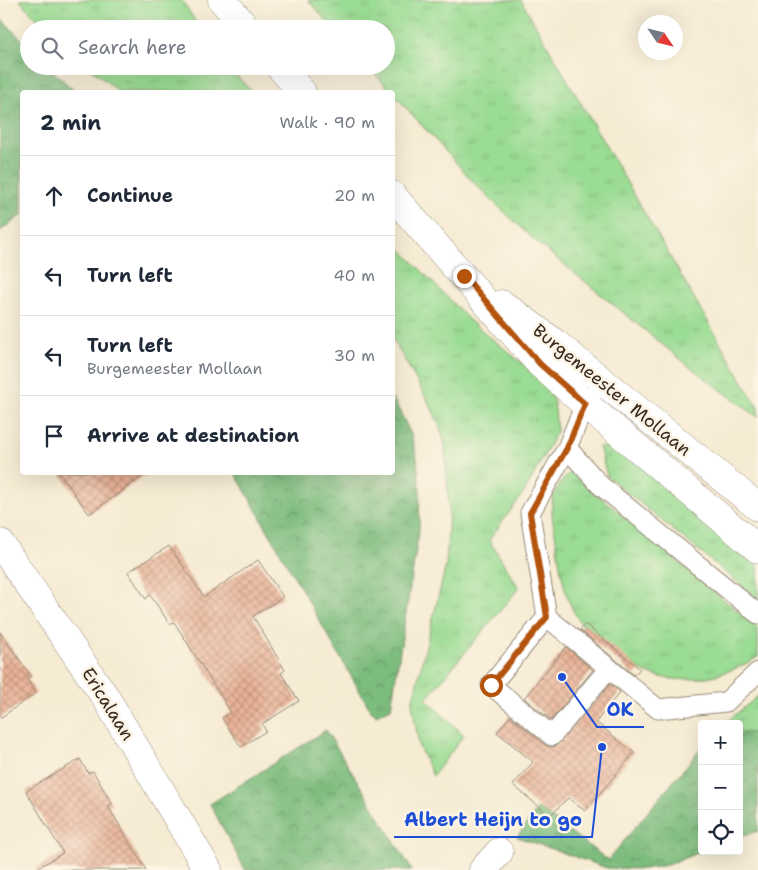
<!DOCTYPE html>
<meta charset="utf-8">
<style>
:root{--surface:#fff;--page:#f6f6f7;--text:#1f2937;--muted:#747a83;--line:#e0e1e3}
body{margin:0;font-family:"Shantell Sans",sans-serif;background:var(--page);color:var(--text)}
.controls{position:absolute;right:15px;bottom:15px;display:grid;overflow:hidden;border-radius:5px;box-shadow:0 5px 20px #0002}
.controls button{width:45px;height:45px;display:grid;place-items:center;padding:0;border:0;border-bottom:1px solid var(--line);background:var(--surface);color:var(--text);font:25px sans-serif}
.compass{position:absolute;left:638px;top:15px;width:45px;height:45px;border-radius:50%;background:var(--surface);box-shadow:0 5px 20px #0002;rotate:125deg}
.stop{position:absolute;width:15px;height:15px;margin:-11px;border:4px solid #b45309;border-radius:50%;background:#fff}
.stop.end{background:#b45309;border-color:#fff;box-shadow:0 1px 5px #0008}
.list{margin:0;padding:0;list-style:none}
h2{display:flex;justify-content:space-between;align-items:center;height:65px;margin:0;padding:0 20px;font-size:21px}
h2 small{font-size:16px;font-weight:400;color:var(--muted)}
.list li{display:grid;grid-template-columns:32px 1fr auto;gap:15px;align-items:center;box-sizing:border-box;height:80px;padding:0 20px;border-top:1px solid var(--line)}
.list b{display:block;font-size:19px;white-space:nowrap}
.list p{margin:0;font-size:16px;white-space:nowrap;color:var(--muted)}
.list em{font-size:16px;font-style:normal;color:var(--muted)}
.icon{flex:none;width:28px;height:28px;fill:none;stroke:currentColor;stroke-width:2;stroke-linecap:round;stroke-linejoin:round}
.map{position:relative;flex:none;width:758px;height:870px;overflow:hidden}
.search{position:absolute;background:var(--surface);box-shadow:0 5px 20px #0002;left:20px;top:20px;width:375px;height:55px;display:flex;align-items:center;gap:12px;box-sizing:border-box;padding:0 18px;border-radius:28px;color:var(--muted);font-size:19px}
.panel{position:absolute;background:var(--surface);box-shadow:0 5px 20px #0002;left:20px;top:90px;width:375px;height:385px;border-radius:5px}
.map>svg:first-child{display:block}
</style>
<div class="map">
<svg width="758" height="870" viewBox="0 0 758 870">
<defs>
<pattern id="grass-tufts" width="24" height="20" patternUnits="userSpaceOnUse" patternTransform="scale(1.25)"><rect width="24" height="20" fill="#9adc93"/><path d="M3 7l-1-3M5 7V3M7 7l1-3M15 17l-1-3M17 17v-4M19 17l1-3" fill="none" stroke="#86bd7e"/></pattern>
<pattern id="forest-crowns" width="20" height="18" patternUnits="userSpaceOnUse" patternTransform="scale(1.25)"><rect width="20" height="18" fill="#7bbc7d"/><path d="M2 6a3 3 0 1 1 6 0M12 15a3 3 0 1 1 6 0" fill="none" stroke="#696"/></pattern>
<pattern id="building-cross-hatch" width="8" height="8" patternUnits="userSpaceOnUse" patternTransform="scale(1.25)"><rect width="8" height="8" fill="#eab398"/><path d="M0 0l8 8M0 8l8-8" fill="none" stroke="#bf927b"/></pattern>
</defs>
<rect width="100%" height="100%" fill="#fcf5e5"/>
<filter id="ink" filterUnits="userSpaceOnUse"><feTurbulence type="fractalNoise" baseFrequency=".02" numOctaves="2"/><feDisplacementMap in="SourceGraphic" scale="10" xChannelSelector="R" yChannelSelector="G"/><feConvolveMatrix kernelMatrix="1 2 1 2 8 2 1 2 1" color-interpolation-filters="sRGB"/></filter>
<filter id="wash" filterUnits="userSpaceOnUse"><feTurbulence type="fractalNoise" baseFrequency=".0096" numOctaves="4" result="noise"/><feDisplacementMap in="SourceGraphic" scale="20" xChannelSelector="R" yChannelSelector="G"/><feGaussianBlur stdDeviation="1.12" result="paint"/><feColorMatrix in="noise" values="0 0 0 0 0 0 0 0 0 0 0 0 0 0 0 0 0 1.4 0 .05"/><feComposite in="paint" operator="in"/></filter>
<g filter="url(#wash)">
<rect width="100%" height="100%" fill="#f6ebd3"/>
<g fill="url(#grass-tufts)" stroke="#6a8358">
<polygon points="19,0 182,0 200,29 47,29"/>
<polygon points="308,0 521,0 758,408 758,417 690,367 534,240 479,188 368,66 386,66 386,29 334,29"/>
<polygon points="88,66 227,66 252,92 119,92"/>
<polygon points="392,240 469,320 549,385 555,409 557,431 525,491 489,540 519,588 426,699 464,735 433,776 419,747 412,703 446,565 449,514 445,445 439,424 430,405 393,339"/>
<polygon points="599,447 624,448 758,556 758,599 607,476"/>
<path d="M 570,472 L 758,628 L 758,657 C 725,677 679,688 642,671 C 631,666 621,656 612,648 C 601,640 587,633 580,622 C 564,599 561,572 557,546 C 555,527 547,508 556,490 C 559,484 566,477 570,472 Z"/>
<polygon points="758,696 758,733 739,732 739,724 724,724"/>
</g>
<g fill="url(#forest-crowns)" stroke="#5b734e">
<polygon points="0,17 29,47 29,66 47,66 76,92 22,92 22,215 0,231"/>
<polygon points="393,398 411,434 417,458 420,491 419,531 391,708 376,715 371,711 235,473 392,472"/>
<polygon points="326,730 412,870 245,870 210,804"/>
<polygon points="739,732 758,733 758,831 739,837"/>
<polygon points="702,747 702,851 667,865 643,869 607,868 517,837 538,808 608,860"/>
</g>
<g id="blocks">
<g fill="url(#building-cross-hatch)">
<polygon points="59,472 149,472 89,514"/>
<polygon points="169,546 204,597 258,560 283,597 253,616 285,670 281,673 299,701 262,724 266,731 241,747 222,718 231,712 174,622 170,624 150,595 146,599 128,572"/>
<polygon points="585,624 640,669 634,675 580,630"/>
<polygon points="0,632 31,676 27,679 36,693 0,718"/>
<polygon points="566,647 593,670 551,720 524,698"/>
<polygon points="610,684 620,692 596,722 634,753 585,811 568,798 550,816 513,785 533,762 497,732 510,716 545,745 551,747 556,746"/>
<polygon points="80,759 88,773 93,771 112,804 108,806 146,870 34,870 63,853 26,791"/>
</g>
</g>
</g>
<g filter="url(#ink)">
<use href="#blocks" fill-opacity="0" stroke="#988a78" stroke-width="1"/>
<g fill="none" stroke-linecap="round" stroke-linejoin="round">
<g stroke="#988a78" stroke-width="21">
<g id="service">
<polyline points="591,397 585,404 567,448 600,485 758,614"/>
<polyline points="567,448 530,513 547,617 658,709 726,702 758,672"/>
<polyline points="547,617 491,685 552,736 609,668"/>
</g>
</g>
<g stroke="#988a78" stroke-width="29">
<g id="minor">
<polyline points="0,543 106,698 208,870"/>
<polyline points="483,870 499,852"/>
</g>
</g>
<g stroke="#988a78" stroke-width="29">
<g id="secondary">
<polyline points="222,0 247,29"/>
<polyline points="279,66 302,92"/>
<polyline points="392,195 540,364 585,404 758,549"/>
<polyline points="502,304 555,343 758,507"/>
</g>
</g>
<use href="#service" stroke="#fff" stroke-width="19"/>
<use href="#minor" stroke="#fff" stroke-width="28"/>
<use href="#secondary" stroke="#fff" stroke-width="28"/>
</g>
</g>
<g fill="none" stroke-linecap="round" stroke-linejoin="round" filter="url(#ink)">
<polyline stroke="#b45309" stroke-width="6" points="464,276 540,364 585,404 567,448 530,513 547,617 491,685"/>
</g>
<g text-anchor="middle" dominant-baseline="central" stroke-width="5" stroke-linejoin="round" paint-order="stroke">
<g font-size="18" fill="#3b2a1e" stroke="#fcf5e5">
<text transform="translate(612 390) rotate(39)">Burgemeester Mollaan</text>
<text transform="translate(108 704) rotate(58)">Ericalaan</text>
</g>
</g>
<path fill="none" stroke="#1d4ed8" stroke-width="2" d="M562 677L597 727H644M602 747L592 837H394"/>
<g fill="#1d4ed8" stroke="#fcf5e5" stroke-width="2">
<circle cx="562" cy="677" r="5"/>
<circle cx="602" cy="747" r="5"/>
</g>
<g font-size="19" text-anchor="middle" font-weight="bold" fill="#1d4ed8" stroke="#fcf5e5" stroke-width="5" stroke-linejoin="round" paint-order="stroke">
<text x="620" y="716">OK</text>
<text x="493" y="826">Albert Heijn to go</text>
</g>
</svg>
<div class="controls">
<button>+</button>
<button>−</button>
<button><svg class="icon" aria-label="locate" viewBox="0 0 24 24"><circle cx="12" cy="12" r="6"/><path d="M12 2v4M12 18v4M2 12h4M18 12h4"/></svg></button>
</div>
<svg class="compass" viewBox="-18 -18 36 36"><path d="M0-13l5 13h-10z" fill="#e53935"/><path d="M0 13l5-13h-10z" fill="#747a83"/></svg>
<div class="stop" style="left:491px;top:685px"></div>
<div class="stop end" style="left:464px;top:276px"></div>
<div class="search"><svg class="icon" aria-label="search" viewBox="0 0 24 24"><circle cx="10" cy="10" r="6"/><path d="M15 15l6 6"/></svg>Search here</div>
<section class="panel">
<h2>2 min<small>Walk · 90 m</small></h2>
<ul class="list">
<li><svg class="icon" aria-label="ahead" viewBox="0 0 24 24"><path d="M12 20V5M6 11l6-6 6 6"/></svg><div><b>Continue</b></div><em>20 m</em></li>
<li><svg class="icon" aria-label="left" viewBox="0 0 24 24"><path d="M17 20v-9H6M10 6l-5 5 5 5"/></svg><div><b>Turn left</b></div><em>40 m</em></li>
<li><svg class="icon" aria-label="left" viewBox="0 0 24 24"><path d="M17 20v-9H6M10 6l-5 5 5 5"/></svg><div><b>Turn left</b><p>Burgemeester Mollaan</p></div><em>30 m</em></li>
<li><svg class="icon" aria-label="arrive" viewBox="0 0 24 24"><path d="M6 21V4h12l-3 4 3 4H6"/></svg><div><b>Arrive at destination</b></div></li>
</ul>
</section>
</div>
